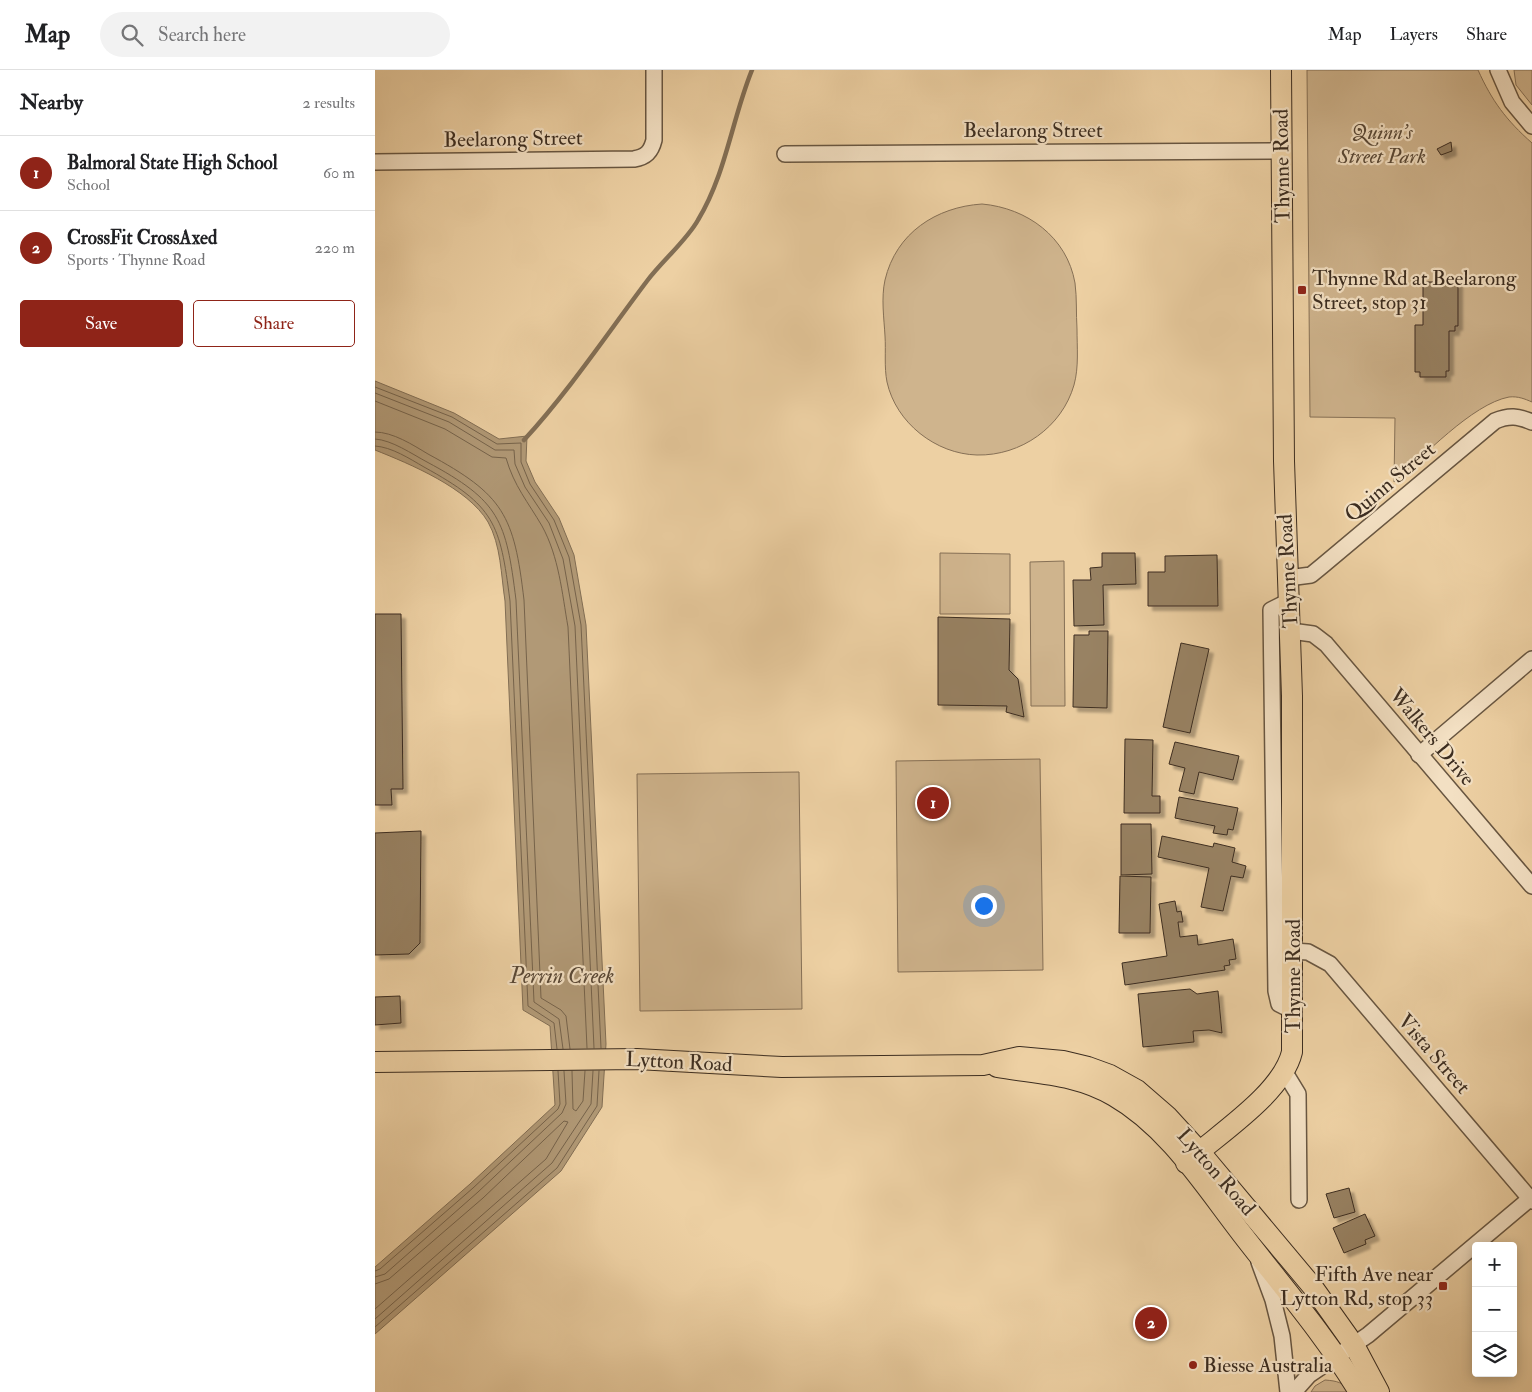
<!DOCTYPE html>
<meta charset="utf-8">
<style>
:root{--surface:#fff;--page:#f2f2f2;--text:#202124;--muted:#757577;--line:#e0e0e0;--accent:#8f2418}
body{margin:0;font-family:"IM FELL Double Pica",serif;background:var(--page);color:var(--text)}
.controls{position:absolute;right:15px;bottom:15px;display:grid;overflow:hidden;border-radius:5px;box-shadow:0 2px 12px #0003}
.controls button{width:45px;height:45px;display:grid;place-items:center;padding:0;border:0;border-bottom:1px solid var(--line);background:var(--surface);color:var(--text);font:25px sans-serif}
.you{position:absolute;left:608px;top:835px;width:18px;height:18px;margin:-12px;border:4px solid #fff;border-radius:50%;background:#1a73e8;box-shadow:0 0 0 8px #1a73e833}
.badge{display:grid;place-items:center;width:32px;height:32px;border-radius:50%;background:var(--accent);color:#fff;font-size:16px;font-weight:700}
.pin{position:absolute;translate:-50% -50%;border:2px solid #fff;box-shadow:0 1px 5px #0006}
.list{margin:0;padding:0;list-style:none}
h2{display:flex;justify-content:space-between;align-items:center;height:65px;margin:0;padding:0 20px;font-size:21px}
h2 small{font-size:16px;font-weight:400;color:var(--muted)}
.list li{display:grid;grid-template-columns:32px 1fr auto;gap:15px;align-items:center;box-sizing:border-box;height:75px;padding:0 20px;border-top:1px solid var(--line)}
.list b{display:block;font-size:19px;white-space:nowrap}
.list p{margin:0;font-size:16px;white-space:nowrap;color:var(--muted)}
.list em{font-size:16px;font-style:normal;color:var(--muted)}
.actions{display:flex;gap:10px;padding:15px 20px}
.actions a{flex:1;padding:11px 0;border:1px solid var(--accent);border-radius:5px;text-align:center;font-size:18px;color:var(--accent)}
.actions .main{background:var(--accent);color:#fff}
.icon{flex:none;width:28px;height:28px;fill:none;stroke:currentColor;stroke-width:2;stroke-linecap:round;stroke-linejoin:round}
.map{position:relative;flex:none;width:1157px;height:1322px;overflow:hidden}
header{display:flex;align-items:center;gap:30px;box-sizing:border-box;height:70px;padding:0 25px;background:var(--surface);border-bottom:1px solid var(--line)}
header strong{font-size:24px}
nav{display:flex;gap:28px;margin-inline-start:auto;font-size:18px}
.search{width:350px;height:45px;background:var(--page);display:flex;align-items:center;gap:12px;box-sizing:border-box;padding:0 18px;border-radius:28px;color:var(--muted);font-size:19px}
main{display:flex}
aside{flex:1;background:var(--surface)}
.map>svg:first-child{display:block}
</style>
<header>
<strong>Map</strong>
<div class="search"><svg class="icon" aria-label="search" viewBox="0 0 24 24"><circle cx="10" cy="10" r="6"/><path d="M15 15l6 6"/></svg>Search here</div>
<nav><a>Map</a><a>Layers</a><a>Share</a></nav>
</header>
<main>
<aside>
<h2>Nearby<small>2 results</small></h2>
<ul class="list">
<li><span class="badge">1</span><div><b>Balmoral State High School</b><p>School</p></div><em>60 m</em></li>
<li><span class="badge">2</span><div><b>CrossFit CrossAxed</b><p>Sports · Thynne Road</p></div><em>220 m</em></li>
</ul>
<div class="actions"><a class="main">Save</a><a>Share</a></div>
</aside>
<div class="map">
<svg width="1157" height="1322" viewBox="0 0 1157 1322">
<defs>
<filter id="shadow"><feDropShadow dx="4.5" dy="4.5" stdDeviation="1" flood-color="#0004"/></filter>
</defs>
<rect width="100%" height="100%" fill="#edd0a3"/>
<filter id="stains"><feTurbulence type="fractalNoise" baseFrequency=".004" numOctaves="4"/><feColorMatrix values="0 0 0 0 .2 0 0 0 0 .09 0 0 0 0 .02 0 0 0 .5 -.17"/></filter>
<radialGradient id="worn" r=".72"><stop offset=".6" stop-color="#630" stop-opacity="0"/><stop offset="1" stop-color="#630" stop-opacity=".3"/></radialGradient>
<g fill="#cfb48d" stroke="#867056">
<path d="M 932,0 L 1103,0 C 1117,31 1131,50 1157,73 L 1157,332 C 1150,329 1143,326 1134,327 C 1097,334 1048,387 1019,412 L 1020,348 L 935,347 Z"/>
<polygon points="1139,0 1157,0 1157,35 1141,15"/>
<path d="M 607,134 C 652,138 692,167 700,213 C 702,228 701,244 702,259 C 702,277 704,297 699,315 C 687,357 646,386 602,385 C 561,384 521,353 512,312 C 509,297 511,281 510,266 C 509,248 506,228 510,210 C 521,163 561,137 607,134 Z"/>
<polygon points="565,483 635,484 635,544 565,544"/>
<polygon points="689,491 690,636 656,636 655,492"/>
<polygon points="665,689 668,900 523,902 521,691"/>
<polygon points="424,702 427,939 265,941 262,704"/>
<path d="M 950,1310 C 962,1311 968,1312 975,1322 L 936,1322 L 940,1316 Z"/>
</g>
<path fill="#b19976" stroke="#826e54" d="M 0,311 L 79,343 L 124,369 L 152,366 L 151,391 L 160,412 L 184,448 L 199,485 L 211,555 L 231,974 L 227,1037 L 186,1101 L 0,1264 L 0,1197 L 95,1114 L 180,1035 L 175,956 L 148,940 L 130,531 C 126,505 126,475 113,452 C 93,418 35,394 0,380 Z"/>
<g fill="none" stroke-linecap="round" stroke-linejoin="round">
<g stroke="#76634b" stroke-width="1">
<polyline points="0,317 77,347 122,374 146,373 146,392 155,414 179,450 194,487 206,555 226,978"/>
<polyline points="0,323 74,352 120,380 139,380 140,394 150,417 174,453 188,489 200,556 219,978"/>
<path d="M 0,331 L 70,359 L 117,387 L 131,388 C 139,416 153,432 167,456 C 184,487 187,523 193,557 L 212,978"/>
<path d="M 0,362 C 18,362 38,375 53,384 C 129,425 139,445 149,530 L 166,928 L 186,940 L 191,946 L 195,979"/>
<path d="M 0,369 C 17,370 37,384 52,392 C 125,431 131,450 141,530 L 159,932 L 184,949 L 188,979"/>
<path d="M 0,376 C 17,377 35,389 49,397 C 120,436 125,453 135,531 L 153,936 L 179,953 L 182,979"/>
<polyline points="197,1001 198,1039 201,1041 208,1031 210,1001"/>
<polyline points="0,1201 5,1199 98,1118 183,1039 185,1034 183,1001"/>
<polyline points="0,1207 10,1204 103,1122 187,1043 191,1034 189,1001"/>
<polyline points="0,1214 14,1209 108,1128 189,1051 193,1052 171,1089 0,1239"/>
<polyline points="0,1249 177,1093 216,1034 218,1001"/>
<polyline points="0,1257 182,1098 222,1036 224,1001"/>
</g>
<path stroke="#826e54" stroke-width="4.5" d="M 149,370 C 194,321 232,264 272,211 C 287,191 312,170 323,150 C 351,104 357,49 377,0"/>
</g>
<g fill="#988264" stroke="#3c2d20" filter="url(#shadow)">
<polygon points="1076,72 1077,81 1066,85 1062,79"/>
<polygon points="1048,212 1083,212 1083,256 1080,256 1080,261 1074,261 1074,301 1071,301 1071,307 1045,307 1045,302 1040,302 1040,255 1048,255"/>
<polygon points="727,483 760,483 761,514 728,515 729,555 699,556 698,510 716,510 715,498 727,497"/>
<polygon points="842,485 843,536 773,536 773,502 790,502 790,486"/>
<polygon points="0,544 26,544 28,719 16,719 17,735 0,735"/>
<polygon points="563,547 635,549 634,600 643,609 649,647 631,642 632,636 563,635"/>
<polygon points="714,561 733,561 732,638 698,637 699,565 714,565"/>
<polygon points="806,573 834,579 815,663 788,657"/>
<polygon points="750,669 778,670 777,726 785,726 785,743 749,743"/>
<polygon points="800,672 864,686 858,710 824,702 819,724 804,721 810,698 794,694"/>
<polygon points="804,727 863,738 858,760 853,759 852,765 838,763 840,756 800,748"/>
<polygon points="746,754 776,754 777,804 746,805"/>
<polygon points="46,761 45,873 34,884 0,885 0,763"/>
<polygon points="787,766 838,777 839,773 860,778 857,792 871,796 868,808 856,806 848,841 826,837 834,798 783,787"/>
<polygon points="745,806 776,807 775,863 744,863"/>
<polygon points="800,831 802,842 806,841 808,852 803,852 805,867 822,865 823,875 858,869 861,889 854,890 855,895 849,896 850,900 750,915 747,893 792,886 784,834"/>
<polygon points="815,919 822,924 843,921 847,963 834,960 818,961 819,972 768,977 763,924"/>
<polygon points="25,926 26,953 0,955 0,927"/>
<polygon points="974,1118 980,1142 959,1148 951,1124"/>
<polygon points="990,1144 1000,1166 990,1170 991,1174 969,1183 958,1158"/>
</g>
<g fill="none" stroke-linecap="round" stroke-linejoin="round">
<g stroke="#685641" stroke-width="18">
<g id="minor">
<polyline points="1123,0 1137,32 1157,56"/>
<polyline points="410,84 907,81"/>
<path d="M 0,92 L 259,89 C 271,87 276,82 279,70 L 279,0"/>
<path d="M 913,508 L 936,505 L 947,496 L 1120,351 C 1134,345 1143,346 1157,352"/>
<polyline points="914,531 896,540 901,921 904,934 918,941"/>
<polyline points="916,561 938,564 951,574 1157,816"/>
<polyline points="1044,685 1157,589"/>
<polyline points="918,881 933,882 955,894 1157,1131"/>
<polyline points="909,1001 923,1024 924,1130"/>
<polyline points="884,1192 898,1230 907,1266 913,1322"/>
<polyline points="919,1322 934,1305 993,1265 1157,1127"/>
</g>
</g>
<g stroke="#3c2d20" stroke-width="22">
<g id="major">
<polyline points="0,992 262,989 407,997 608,995 644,987 688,991 713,997 735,1005 762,1020 792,1046 824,1081 937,1216 979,1275 1004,1322"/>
<path d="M 622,997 C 663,1004 702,1004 739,1026 C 793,1057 829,1115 867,1164 C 907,1216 950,1265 984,1322"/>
<path d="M 811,1093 C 843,1064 907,1024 917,982 L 917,626 L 909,391 L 906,0"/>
</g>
</g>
<use href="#minor" stroke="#f3e0c3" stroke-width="15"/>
<use href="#major" stroke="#edd0a3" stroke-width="20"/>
</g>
<g fill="#8f2418" stroke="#f3e0c3" stroke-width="2">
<rect x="922" y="215" width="10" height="10" rx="2.5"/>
<rect x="1063" y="1211" width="10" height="10" rx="2.5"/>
<circle cx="818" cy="1295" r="5"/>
</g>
<g text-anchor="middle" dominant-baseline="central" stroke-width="4.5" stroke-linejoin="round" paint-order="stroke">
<g font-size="21" fill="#3c2d20" stroke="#f3e0c3">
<text x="658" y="60">Beelarong Street</text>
<text transform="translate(138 69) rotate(-1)">Beelarong Street</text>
<text transform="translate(907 96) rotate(-91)">Thynne Road</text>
<text transform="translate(1015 412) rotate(-40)">Quinn Street</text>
<text transform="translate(913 501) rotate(-93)">Thynne Road</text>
<text transform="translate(1057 667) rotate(50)">Walkers Drive</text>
<text transform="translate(918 906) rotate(-90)">Thynne Road</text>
<text transform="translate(1059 984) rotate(49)">Vista Street</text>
<text transform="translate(304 992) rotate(3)">Lytton Road</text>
<text transform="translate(841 1102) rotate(49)">Lytton Road</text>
</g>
<g font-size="21" font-style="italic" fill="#594836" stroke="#f3e0c3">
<text x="1007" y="62">Quinn's<tspan x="1007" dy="24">Street Park</tspan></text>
</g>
<g font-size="21" fill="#3c2d20" stroke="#f3e0c3" text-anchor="start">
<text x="937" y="208">Thynne Rd at Beelarong<tspan x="937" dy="24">Street, stop 31</tspan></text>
<text x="1058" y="1204" text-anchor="end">Fifth Ave near<tspan x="1058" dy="24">Lytton Rd, stop 33</tspan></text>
<text x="828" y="1295">Biesse Australia</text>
</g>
<g font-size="22" font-style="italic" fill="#594836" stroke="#f3e0c3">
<text x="187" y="906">Perrin Creek</text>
</g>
</g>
<rect width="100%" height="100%" filter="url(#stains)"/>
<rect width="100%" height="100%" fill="url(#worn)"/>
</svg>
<div class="controls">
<button>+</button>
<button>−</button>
<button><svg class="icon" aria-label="layers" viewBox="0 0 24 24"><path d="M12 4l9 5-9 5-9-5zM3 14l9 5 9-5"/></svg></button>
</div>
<div class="you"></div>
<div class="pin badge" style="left:558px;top:733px">1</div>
<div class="pin badge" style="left:776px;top:1253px">2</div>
</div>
</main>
